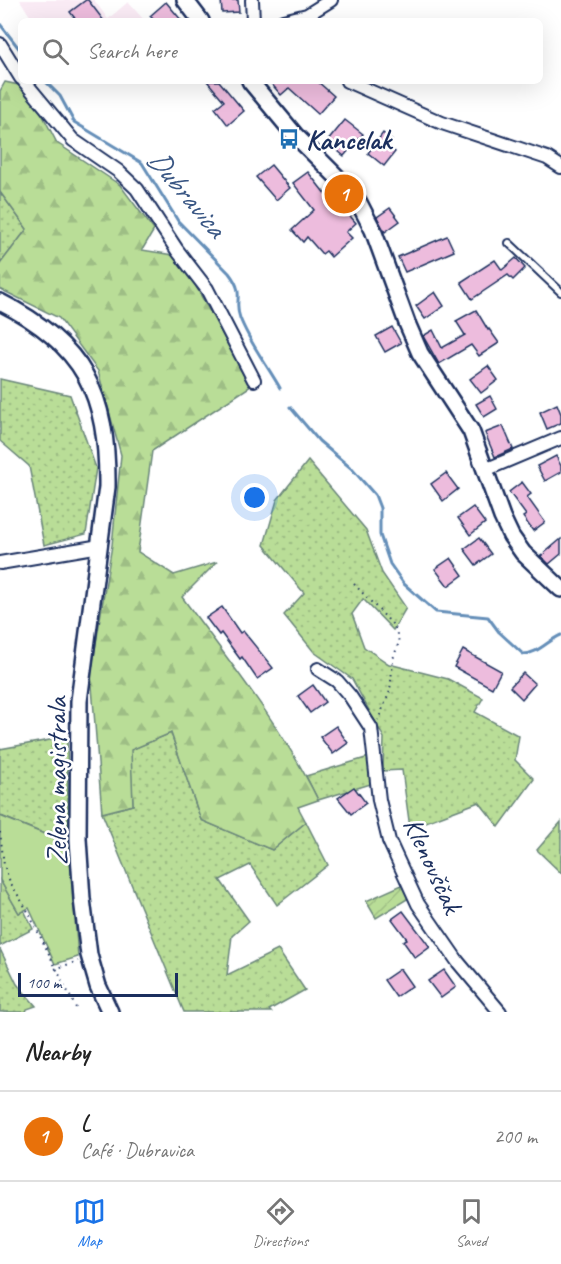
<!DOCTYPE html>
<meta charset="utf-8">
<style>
:root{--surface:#fff;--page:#f6f6f6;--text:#222;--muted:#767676;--line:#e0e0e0;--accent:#1a73e8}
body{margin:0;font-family:Caveat,sans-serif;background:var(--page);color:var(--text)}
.scale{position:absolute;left:18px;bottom:15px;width:160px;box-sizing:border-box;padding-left:6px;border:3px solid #1b2f5e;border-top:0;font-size:16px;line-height:21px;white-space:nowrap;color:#1b2f5e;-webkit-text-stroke:4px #fff;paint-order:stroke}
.you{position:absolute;left:255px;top:498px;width:21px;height:21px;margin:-15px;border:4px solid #fff;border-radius:50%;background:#1a73e8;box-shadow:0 0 0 9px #1a73e833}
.badge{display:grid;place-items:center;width:39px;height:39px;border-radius:50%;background:var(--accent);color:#fff;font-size:20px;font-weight:700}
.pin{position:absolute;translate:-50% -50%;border:3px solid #fff;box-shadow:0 2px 6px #0006}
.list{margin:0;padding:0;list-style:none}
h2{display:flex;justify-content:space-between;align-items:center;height:78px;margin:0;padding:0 24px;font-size:26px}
h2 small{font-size:20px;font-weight:400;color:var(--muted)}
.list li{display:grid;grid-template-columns:39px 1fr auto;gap:18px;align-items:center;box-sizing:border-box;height:90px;padding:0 24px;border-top:2px solid var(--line)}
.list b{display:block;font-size:22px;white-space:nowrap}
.list p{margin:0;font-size:20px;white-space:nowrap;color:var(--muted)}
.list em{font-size:20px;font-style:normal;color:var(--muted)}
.icon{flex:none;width:33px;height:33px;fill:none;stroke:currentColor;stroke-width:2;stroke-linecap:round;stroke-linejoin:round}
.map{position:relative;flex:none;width:561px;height:1012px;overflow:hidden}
.search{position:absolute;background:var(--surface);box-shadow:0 6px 24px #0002;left:18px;right:18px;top:18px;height:66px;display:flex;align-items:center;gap:15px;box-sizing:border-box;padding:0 21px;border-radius:9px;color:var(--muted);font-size:22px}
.sheet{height:168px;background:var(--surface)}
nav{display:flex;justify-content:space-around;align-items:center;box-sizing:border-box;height:84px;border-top:2px solid var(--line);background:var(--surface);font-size:16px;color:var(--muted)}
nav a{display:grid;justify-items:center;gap:3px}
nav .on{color:var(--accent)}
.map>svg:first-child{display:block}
</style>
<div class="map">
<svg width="561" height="1012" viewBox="0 0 561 1012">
<defs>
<pattern id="grass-dots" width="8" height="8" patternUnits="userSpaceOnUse" patternTransform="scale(1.5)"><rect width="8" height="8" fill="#b9dd97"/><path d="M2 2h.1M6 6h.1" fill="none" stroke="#9ebe85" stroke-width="1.8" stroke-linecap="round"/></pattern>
<pattern id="forest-firs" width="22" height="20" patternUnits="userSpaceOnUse" patternTransform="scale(1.5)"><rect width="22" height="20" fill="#b9dd97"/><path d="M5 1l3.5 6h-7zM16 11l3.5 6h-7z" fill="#9ebe85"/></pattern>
<pattern id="garden-furrows" width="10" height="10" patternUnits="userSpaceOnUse" patternTransform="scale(1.5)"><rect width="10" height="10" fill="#b9dd97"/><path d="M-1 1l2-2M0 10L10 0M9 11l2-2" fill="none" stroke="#9ebe85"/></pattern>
</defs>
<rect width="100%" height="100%" fill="#fff"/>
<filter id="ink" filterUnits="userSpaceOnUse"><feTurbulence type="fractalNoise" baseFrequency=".0167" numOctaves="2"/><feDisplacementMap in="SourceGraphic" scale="12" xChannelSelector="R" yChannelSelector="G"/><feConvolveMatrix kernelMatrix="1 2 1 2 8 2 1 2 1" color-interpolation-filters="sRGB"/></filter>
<g filter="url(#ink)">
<polygon fill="#faebf5" points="20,0 94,0 108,19 128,2 145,21 33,21"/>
<g fill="url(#grass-dots)" stroke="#6a867a" stroke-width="1.5">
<polygon points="0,192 27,229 0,264"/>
<polygon points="0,379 70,395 96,468 86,534 44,545 29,466 0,441"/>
<polygon points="308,461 366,530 382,573 406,608 393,630 363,599 352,614 364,647 389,664 448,679 483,698 475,712 519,736 515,760 534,779 499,827 479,802 410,828 402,770 383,771 384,738 352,679 314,652 284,615 304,593 264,545 277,500"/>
<polygon points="171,733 201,820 272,850 306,822 328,865 277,905 250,865 220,880 249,921 232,936 227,975 278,950 305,990 269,1010 271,1012 184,1012 102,813 133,805 130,750"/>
<polygon points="67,737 69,844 1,816 0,813 0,749"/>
<polygon points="369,757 374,783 318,800 306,776"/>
<polygon points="561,822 561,873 537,850"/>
<polygon points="0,880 19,913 24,910 33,929 0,946"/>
<polygon points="0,949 17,984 36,1006 27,1009 26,1012 0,1012"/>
</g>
<path fill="url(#forest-firs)" stroke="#6a867a" stroke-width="1.5" d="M 5,82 L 28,87 L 57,143 L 120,185 L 154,230 L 142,250 L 179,256 L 251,386 L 152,451 L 138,552 L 174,575 L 217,562 L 182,597 C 229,661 283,728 318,800 L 298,807 L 306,822 L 272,850 L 201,820 L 171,733 L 131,750 L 133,805 L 102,813 L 91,674 L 112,545 L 121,455 L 98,371 L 59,318 L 0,289 L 0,264 L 27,229 L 0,192 L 0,91 Z"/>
<polygon fill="#b9dd97" stroke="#6a867a" stroke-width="1.5" points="0,816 69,844 78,957 55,964 29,908 19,913 0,880"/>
<polygon fill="url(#garden-furrows)" stroke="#6a867a" stroke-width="1.5" points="404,884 409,898 376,918 366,901"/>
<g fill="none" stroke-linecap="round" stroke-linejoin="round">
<g stroke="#658fb9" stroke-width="3">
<polyline points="0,24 21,51"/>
<path d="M 45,81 L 60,96 L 74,122 L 142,163 L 178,221 L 229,273 C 246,295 233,300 240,318 C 249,342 267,365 280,388"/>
<path d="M 290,407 L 319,441 L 352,469 L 375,495 L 380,508 L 380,535 L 390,564 L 404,584 L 436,612 L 488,617 L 499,632 L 523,654 C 538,654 547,641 561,635"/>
</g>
</g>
<g fill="#edbcdd" stroke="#1b2f5e" stroke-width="1.5">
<polygon points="86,0 88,0 104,21 77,21 70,12"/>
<polygon points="221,0 238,0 239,12 222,13"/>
<polygon points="166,2 182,21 155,21 150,16"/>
<polygon points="207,81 219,81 244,111 228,125 215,108 224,101"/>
<polygon points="269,81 317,81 334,96 318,114 289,88 281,95"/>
<polygon points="345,120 363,134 344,156 327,142"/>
<polygon points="383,133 392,141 388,147 395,152 384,166 368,153"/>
<polygon points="271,165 290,188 276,200 256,177"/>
<polygon points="308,172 341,214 345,210 356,223 346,232 352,238 331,257 326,251 322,254 307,237 303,242 292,230 314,210 293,183"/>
<polygon points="390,208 400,221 385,232 377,217"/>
<polygon points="447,236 454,251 405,272 398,257"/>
<polygon points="516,258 525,268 513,280 508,275 472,299 461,282 495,260 502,270"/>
<polygon points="435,292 444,306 425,319 416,306"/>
<polygon points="476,310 488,330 489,329 499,343 479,356 471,345 439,364 423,336 433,330 442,348 465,335 456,321"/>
<polygon points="392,327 401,343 385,352 376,336"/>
<polygon points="488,366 498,380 481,393 470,379"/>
<polygon points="490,396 497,409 484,417 476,404"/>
<polygon points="557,404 561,414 561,423 547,429 540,412"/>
<polygon points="503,426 513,449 495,457 485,433"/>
<polygon points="556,456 561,466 561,472 545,481 537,466"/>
<polygon points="446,473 458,489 443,501 431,484"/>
<polygon points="522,482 531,494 527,497 545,522 533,531 523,517 526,515 509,492"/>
<polygon points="473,507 485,523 470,535 458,518"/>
<polygon points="479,538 491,554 476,565 464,549"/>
<polygon points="561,539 561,554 549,564 541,556"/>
<polygon points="451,558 463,575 448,586 435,569"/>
<polygon points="222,607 240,633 243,631 273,668 257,679 242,657 240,659 221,633 219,635 206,618"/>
<polygon points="463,650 501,671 492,688 454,667"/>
<polygon points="523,673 535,684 522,699 510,687"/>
<polygon points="313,685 325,702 310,713 298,696"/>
<polygon points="336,726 348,743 333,754 320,737"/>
<polygon points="354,787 366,803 351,814 338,798"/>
<polygon points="403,911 430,947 415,958 403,941 407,939 392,919"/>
<polygon points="400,969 412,986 396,997 384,980"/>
<polygon points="444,970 456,987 441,998 428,981"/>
</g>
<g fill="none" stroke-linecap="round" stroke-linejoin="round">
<g stroke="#1b2f5e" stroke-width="10">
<polyline id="service" points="509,243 561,292"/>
</g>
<g stroke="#1b2f5e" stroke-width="16">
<g id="minor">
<polyline points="252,0 253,21"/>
<polyline points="283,21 307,15 331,0"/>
<polyline points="0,44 21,78"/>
<polyline points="24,81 73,140 118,171 137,189 177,250 207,289 254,380"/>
<polyline points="347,81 442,123 547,158 561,167"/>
<polyline points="485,470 561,438"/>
<polyline points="0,563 100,546"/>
<polyline points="318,669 337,681 350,696 371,728 379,800 389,841 418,904 458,962 500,1012"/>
</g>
</g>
<g stroke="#1b2f5e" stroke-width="20">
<g id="tertiary">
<polyline points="185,0 201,21"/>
<polyline points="250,81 295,135 342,182 358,201 373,230 407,323 420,353 471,431 502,517 511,536 523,553 561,589"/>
<path d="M 0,302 C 84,344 108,394 107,487 L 79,701 L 78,839 L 82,899 L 89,955 L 98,986 L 110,1012"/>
</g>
</g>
<g stroke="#1b2f5e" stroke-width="2" stroke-dasharray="1.5 4.5" stroke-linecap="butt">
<polyline points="354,584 395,627 399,642 393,659 390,691 378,720"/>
<polyline points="0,832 4,865 10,882 27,910 78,1012"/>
<polyline points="55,969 78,961"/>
</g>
<use href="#service" stroke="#fff" stroke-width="6"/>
<use href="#minor" stroke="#fff" stroke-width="12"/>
<use href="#tertiary" stroke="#fff" stroke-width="15"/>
</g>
</g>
<defs>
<g id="bus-bare" transform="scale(1.62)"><path d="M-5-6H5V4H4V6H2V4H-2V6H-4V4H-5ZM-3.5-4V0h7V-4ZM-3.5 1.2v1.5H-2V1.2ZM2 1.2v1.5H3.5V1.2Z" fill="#1f6fb2" stroke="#fff" stroke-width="2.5" paint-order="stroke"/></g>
</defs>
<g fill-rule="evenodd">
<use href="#bus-bare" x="289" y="139"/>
</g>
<g text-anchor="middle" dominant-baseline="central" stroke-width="5" stroke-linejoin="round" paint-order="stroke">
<g font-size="28" font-weight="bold" fill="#1b2f5e" stroke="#fff" text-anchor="start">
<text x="306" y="139">Kancelak</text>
</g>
<g font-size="28" fill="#1b2f5e" stroke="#fff">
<text transform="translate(56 781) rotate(-90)">Zelena magistrala</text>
<text transform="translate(433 865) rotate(65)">Klenovščak</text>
</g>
<g font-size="30" font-style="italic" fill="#3a5784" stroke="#fff">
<text transform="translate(187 193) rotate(50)">Dubravica</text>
</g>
</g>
</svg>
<div class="scale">100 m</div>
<div class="you"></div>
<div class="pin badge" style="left:344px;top:194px;background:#e8710a">1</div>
<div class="search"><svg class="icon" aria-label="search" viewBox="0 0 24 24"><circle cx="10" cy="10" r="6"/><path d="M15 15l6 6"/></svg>Search here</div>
</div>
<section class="sheet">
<h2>Nearby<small></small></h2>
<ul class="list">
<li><span class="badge" style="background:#e8710a">1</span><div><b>L</b><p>Café · Dubravica</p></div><em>200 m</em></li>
</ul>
</section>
<nav>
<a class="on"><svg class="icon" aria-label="map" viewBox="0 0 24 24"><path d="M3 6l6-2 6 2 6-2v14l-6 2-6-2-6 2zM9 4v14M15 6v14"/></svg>Map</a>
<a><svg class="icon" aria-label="directions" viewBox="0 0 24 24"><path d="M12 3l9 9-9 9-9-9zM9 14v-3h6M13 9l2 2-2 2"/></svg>Directions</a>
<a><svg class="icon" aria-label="saved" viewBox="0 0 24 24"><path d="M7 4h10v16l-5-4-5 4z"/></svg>Saved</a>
</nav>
